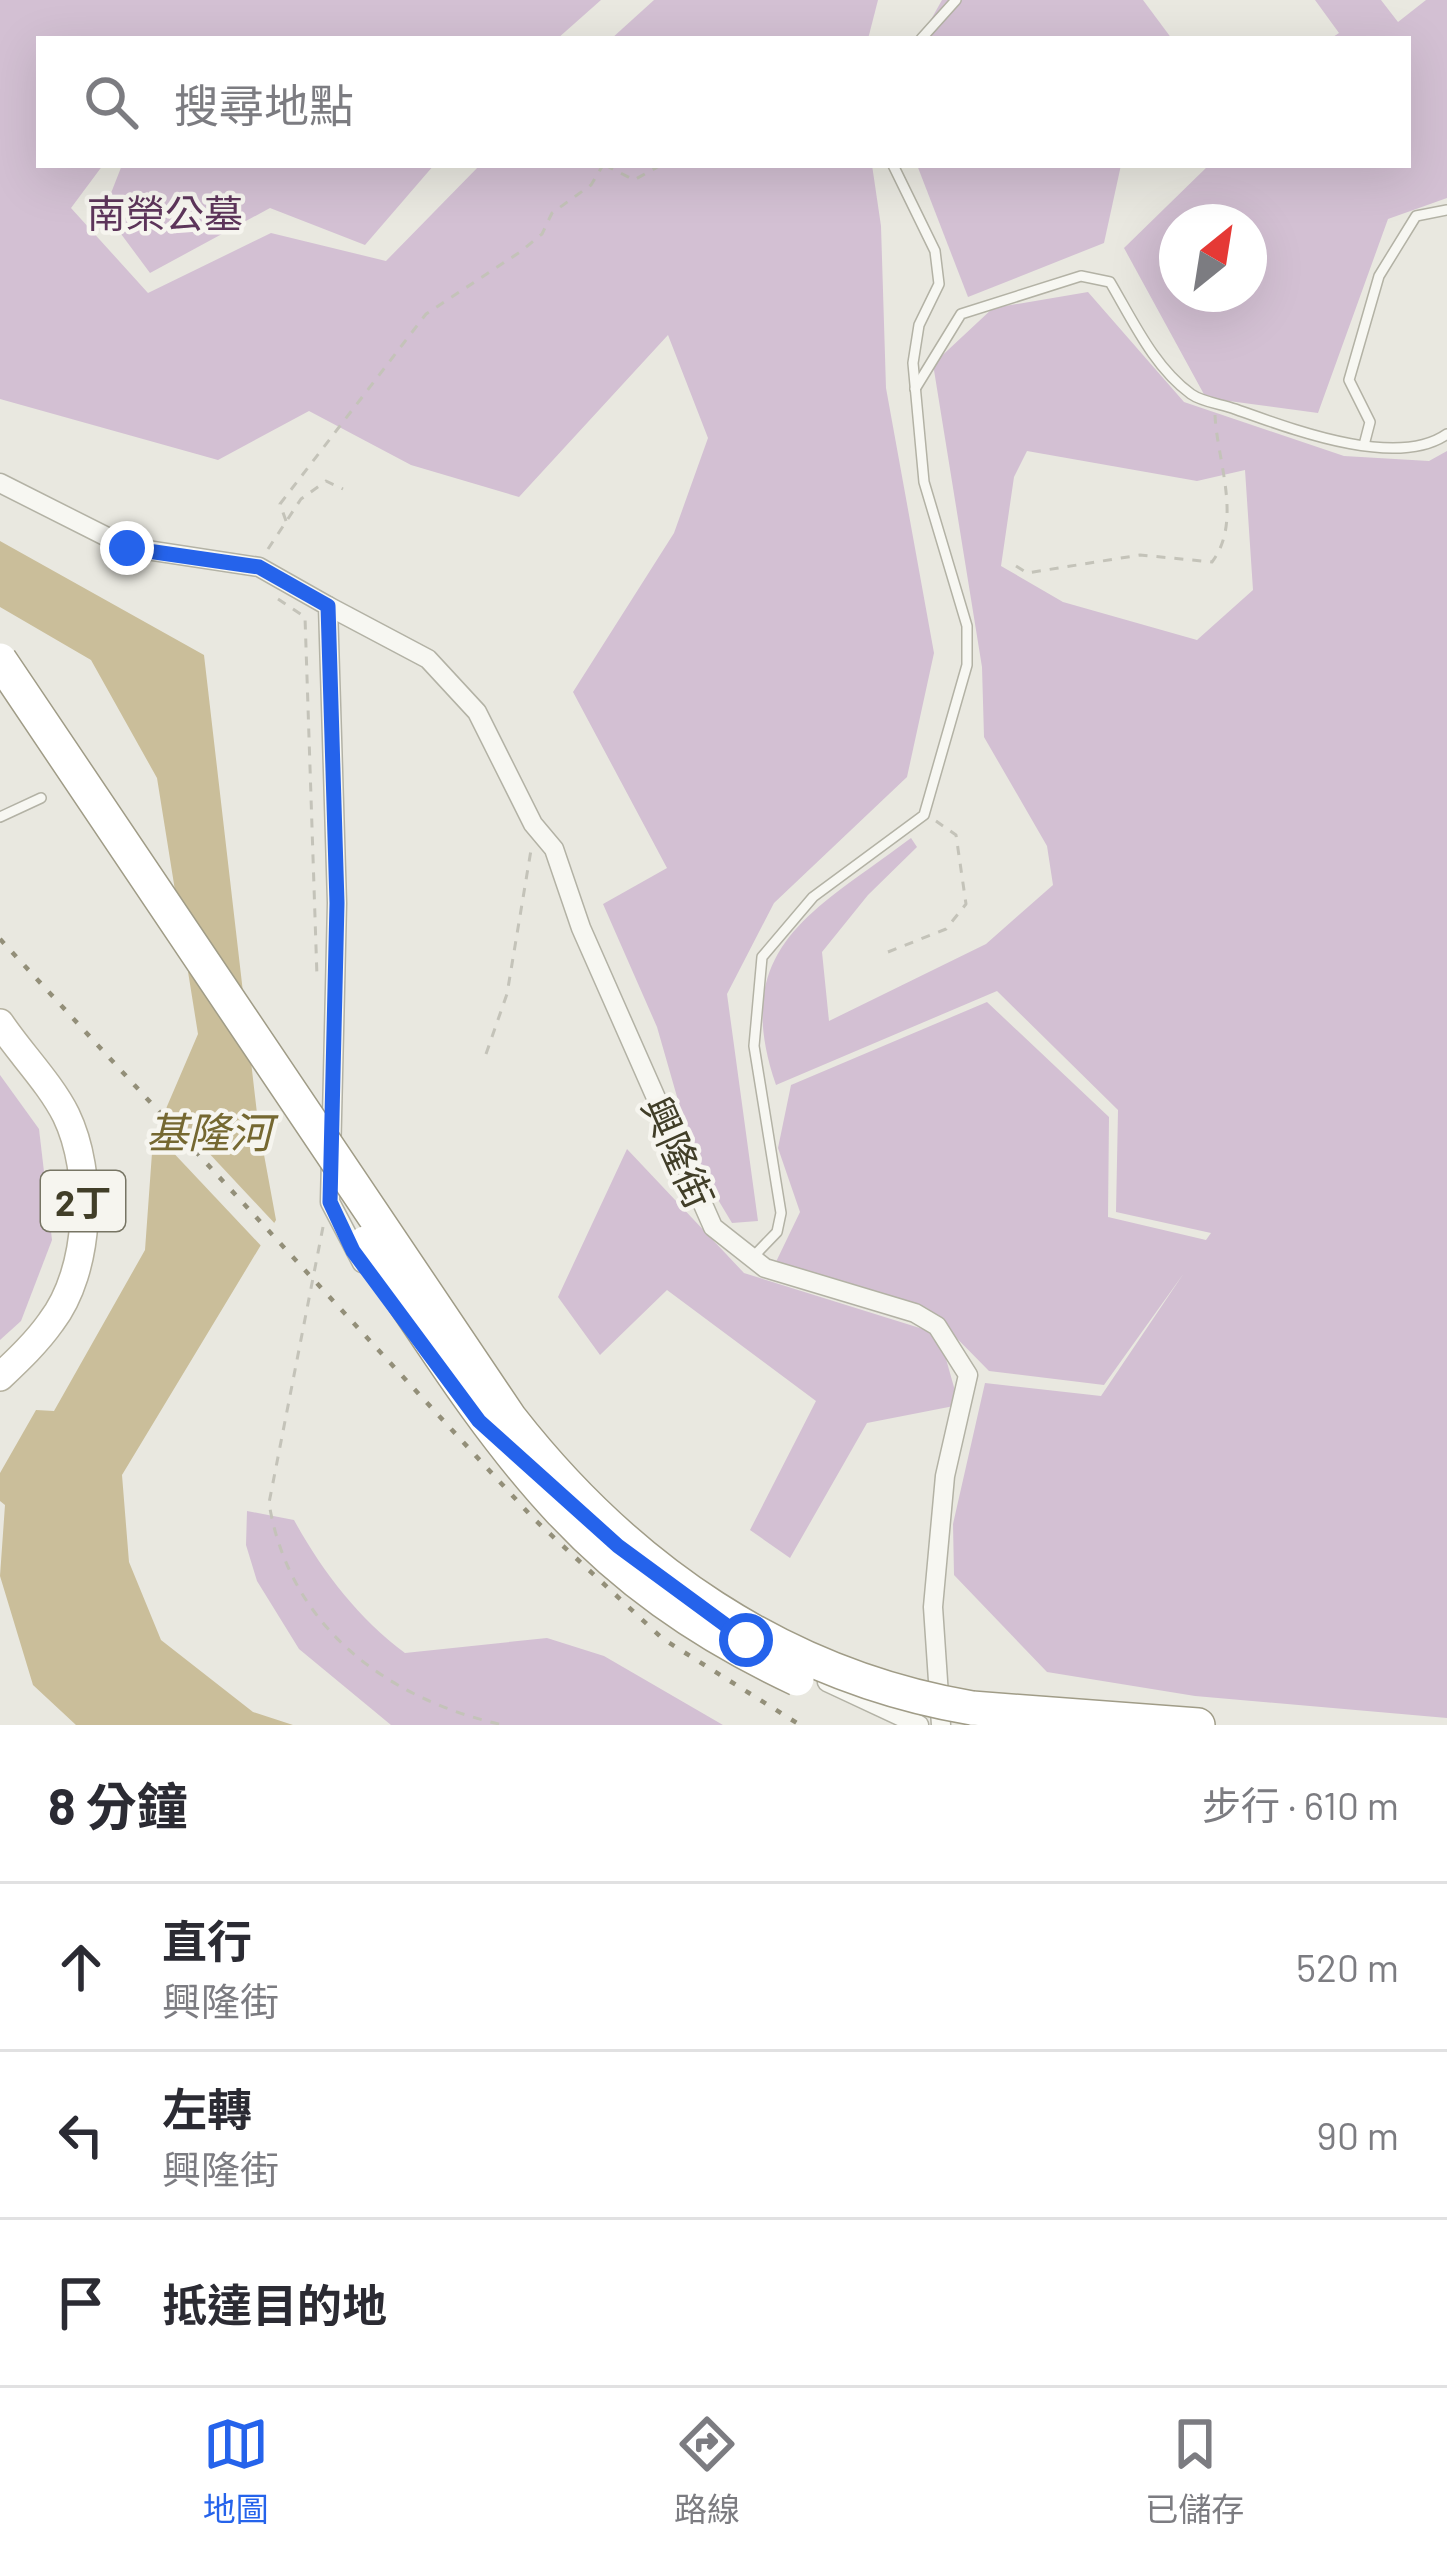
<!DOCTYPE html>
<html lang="zh-TW">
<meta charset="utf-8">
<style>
:root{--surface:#fff;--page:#f2f2f3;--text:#2b2b33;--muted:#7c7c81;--line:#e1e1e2;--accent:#2563eb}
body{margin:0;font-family:Barlow,"Noto Sans TC",sans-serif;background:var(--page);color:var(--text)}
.compass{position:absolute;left:1159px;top:204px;width:108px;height:108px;border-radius:50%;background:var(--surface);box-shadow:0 12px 48px #0002;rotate:30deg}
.stop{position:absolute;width:36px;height:36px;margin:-27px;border:9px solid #2563eb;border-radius:50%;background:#fff}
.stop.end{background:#2563eb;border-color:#fff;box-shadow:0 3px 12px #0008}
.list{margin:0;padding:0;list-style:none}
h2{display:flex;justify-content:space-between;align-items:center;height:156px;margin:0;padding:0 48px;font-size:51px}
h2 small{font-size:39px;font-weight:400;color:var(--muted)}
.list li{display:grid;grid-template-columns:78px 1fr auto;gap:36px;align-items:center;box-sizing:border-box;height:168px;padding:0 48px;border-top:3px solid var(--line)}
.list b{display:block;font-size:45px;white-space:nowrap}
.list p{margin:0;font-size:39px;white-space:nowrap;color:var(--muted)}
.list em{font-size:39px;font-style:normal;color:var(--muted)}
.icon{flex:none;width:66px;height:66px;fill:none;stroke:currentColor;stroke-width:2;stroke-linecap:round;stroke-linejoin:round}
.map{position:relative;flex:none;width:1447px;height:1725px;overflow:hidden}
.search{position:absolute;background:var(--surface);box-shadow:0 12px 48px #0002;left:36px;right:36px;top:36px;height:132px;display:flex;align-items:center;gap:30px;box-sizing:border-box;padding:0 42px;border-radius:0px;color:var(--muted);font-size:45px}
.sheet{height:660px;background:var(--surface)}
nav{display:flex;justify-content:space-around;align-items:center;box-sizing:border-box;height:168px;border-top:3px solid var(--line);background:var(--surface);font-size:33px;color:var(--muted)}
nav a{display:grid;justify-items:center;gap:6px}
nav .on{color:var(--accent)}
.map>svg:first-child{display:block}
</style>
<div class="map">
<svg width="1447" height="1725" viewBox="0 0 1447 1725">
<rect width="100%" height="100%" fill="#e9e8e0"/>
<g fill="#d3c0d3" fill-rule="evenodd">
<polygon points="0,0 601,0 557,39 39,39 39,165 103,165 71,208 148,293 271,233 386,261 480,165 872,165 881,226 886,388 934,653 907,777 774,903 727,994 758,1221 732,1223 696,1163 657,1027 603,904 667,868 573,692 674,533 708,438 668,335 519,497 411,465 309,411 218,460 0,399"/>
<polygon points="654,0 878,0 868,39 611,39"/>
<polygon points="942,0 1143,0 1172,39 920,39"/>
<path d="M 1315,0 L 1381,0 L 1398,22 L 1426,0 L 1447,0 L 1447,198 L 1388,219 L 1318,413 L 1206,398 L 1124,248 L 1209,165 L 1408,165 L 1408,39 L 1330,39 L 1339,33 ZM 1177,222 L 1249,222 L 1249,294 L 1177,294 Z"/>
<polygon points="122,165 434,165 365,245 270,208 150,273 104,211"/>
<polygon points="917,165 1121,165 1104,243 968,297"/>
<path d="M 1088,292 L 1184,402 L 1344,456 L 1429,461 L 1447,451 L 1447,1718 L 1195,1696 L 1047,1672 L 954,1575 L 953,1524 L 985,1383 L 1101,1396 L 1184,1273 L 1104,1385 L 989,1371 L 927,1308 L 774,1266 L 800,1212 L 778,1148 L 791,1085 L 987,1002 L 1109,1117 L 1108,1217 L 1206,1240 L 1211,1233 L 1116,1212 L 1118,1110 L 997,991 L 776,1085 C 728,946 816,910 911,838 L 917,847 L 868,895 L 822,952 L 829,1021 L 986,944 L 1053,885 L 1047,846 L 984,737 L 982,667 L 933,364 L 993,308 ZM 1027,451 L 1197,481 L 1245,470 L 1253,590 L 1197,640 L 1063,602 L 1001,566 L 1014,477 Z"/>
<polygon points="0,1075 39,1129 52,1240 21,1321 0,1340"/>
<polygon points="627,1149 744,1273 939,1334 959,1405 867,1423 790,1558 750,1530 816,1401 667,1290 600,1355 558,1297"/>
<path d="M 247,1511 L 294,1520 C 322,1571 358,1618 405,1653 L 547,1638 L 604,1656 L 723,1725 L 391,1725 L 299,1649 L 257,1581 L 246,1545 Z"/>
</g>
<polygon fill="#cabe9a" points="0,541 204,655 258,1122 276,1220 122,1475 129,1562 161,1640 253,1712 293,1725 76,1725 33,1685 0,1576 5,1505 0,1501 0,1473 36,1410 54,1411 145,1250 153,1139 198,1034 157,778 91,660 0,607"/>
<polygon fill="#e9e8e0" points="163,1104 278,1227 265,1250 151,1129"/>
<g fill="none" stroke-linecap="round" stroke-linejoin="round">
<g stroke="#b3b2a5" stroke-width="12">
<g id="lane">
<polyline points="921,39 956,0"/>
<path d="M 915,389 L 961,314 L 1081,276 L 1110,282 C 1133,321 1154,367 1191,394 C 1202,402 1221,404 1235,409 C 1289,428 1396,470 1447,434"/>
<polyline points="1364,445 1370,422 1349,380 1379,276 1416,216 1447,210"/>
<polyline points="0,817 41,798"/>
<polyline points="751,1259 777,1232 781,1213 754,1046 762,957 813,897 924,815 967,665 967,626 924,482 913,363 919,325 939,284 935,251 893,165"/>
</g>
</g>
<g stroke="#b3b2a5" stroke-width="21">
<g id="street">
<polyline points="0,483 127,547 259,567 328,606 337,903 330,1202 362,1263"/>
<polyline points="328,606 428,659 477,712 533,824 554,849 581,928 713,1227 765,1268 915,1313 937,1326 968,1375 945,1476 933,1607 941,1725"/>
<polyline points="827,1682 919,1725"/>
</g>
</g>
<g stroke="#b5b19f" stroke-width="30">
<path id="primary" d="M 0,1023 C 20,1053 50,1083 66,1115 C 94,1173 91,1270 51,1322 C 37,1342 18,1360 0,1377"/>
</g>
<g stroke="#a09c87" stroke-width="36">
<polyline id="highway" points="972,1708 1198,1725"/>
</g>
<g stroke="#c4c3b9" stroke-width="3" stroke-dasharray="9 9" stroke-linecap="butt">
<polyline points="605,165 634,180 661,165"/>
<polyline points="286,521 280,504 426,314 520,252 542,234 552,213 591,185 603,165"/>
<polyline points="268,549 301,499 326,481 343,489"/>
<path d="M 1016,566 L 1027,573 L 1140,555 L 1212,562 C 1243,521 1217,461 1215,415"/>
<polyline points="278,599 305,617 317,977"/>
<polyline points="888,952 946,929 966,904 956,835 936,821"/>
<polyline points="486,1054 507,994 531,850"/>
<path d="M 323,1227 L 269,1503 C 289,1626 386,1699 503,1725"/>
</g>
<use href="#lane" stroke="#f7f7f2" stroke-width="9"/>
<use href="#street" stroke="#f7f7f2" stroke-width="18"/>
<use href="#primary" stroke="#fff" stroke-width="27"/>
<use href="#highway" stroke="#fff" stroke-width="33"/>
<polyline stroke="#938f79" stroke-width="4.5" stroke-dasharray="6 12" stroke-linecap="butt" points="0,939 534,1519 663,1639 800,1725"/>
<g stroke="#a09c87" stroke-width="36" stroke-linecap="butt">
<g id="highway-bridge">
<path d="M 0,660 L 510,1418 C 627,1568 782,1676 972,1708"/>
<path d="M 365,1243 C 496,1439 574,1575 797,1679"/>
</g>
</g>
<use href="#highway-bridge" stroke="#fff" stroke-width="33"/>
</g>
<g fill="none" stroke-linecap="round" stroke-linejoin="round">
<polyline stroke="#2563eb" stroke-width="15" points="127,548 259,567 328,606 337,903 330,1202 353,1251 479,1421 618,1546 746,1640"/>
</g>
<g text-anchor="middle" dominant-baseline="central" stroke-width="9" stroke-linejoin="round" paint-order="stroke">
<rect fill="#f6f5ef" stroke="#777564" stroke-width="3" x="41" y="1171" width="84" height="60" rx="9"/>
<g font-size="36" font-weight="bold" fill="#413e28">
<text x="83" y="1201">2丁</text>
</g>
<g font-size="39" fill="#5d355a" stroke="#f6f5ef">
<text x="165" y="212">南榮公墓</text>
</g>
<g font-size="39" fill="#413e28" stroke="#f6f5ef">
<text transform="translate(679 1152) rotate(66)">興隆街</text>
</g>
<g font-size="42" font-style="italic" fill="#756831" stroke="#f6f5ef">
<text x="209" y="1131">基隆河</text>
</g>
</g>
</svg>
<svg class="compass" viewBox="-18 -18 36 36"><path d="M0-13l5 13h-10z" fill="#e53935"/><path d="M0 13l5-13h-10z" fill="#7c7c81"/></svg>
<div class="stop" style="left:746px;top:1640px"></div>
<div class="stop end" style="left:127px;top:548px"></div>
<div class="search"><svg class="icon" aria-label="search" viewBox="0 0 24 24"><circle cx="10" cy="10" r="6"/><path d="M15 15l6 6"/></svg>搜尋地點</div>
</div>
<section class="sheet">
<h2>8 分鐘<small>步行 · 610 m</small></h2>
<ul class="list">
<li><svg class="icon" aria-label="ahead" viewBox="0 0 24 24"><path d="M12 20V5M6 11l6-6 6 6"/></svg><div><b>直行</b><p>興隆街</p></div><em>520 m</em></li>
<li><svg class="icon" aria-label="left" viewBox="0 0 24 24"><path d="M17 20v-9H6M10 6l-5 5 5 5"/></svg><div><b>左轉</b><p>興隆街</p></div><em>90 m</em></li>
<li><svg class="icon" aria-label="arrive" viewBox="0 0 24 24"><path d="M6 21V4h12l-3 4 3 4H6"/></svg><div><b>抵達目的地</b></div></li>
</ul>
</section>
<nav>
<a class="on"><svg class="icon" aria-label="map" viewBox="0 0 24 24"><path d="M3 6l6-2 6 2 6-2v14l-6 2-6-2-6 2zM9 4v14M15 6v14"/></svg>地圖</a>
<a><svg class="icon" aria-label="directions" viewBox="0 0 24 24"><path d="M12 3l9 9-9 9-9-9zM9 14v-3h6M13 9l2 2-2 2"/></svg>路線</a>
<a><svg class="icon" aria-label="saved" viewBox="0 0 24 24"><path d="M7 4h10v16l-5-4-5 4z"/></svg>已儲存</a>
</nav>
